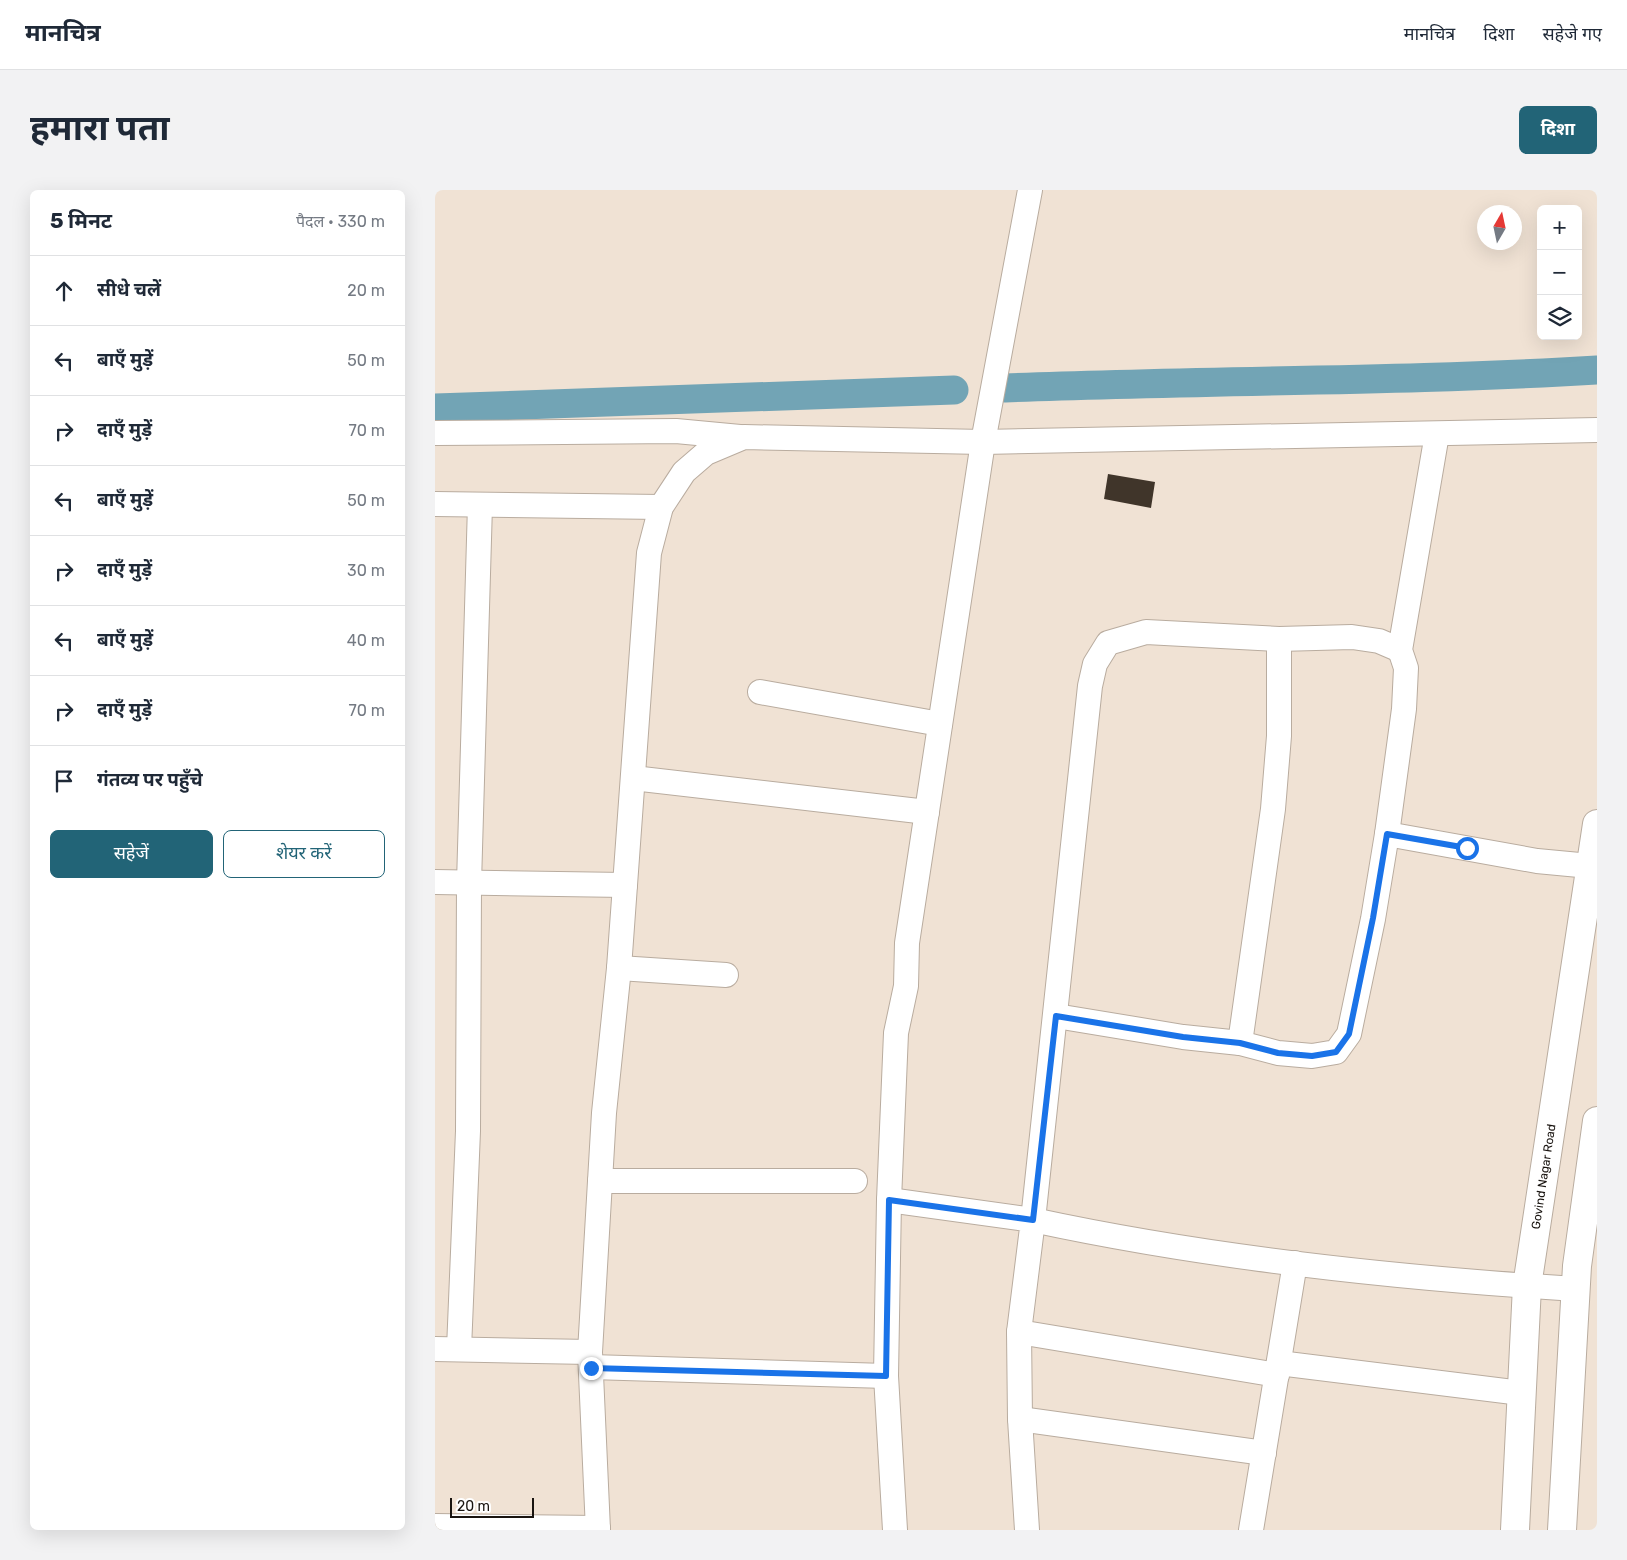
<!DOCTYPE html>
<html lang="hi">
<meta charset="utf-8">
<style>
:root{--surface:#fff;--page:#f2f2f3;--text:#1f2937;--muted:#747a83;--line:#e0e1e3;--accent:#226477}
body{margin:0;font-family:Rubik,"Noto Sans Devanagari",sans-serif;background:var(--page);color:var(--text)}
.controls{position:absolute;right:15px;top:15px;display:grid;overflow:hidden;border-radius:8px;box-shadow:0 5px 20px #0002}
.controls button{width:45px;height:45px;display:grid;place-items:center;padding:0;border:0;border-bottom:1px solid var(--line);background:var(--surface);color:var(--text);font:25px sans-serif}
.compass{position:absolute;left:1042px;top:15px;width:45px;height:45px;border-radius:50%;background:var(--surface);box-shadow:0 5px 20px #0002;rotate:9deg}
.scale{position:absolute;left:15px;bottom:12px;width:84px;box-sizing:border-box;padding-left:5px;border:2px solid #191410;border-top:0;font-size:14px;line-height:18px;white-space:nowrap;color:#191410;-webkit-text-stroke:4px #fff;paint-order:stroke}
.stop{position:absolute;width:15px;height:15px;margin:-11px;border:4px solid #1a73e8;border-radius:50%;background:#fff}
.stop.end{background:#1a73e8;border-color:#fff;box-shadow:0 1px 5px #0008}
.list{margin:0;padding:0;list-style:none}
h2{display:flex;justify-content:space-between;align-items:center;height:65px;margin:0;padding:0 20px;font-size:21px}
h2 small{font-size:16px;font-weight:400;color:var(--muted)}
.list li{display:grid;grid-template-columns:32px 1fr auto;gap:15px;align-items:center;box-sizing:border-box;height:70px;padding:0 20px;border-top:1px solid var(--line)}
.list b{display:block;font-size:19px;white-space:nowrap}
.list em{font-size:16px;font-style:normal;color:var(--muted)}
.actions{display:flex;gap:10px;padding:15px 20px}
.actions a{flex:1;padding:11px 0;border:1px solid var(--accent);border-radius:8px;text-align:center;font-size:18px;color:var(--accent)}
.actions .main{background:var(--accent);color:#fff}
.icon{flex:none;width:28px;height:28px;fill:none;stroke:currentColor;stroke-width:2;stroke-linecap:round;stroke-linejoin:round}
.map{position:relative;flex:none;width:1162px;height:1340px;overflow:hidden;border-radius:8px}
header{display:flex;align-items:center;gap:30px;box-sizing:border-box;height:70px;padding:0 25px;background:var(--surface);border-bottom:1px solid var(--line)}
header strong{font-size:24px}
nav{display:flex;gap:28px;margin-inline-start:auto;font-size:18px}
.intro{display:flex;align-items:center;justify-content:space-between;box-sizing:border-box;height:120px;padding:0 30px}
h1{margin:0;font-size:35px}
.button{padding:12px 22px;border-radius:8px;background:var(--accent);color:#fff;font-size:18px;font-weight:700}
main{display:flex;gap:30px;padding:0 30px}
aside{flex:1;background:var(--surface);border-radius:8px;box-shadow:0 5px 20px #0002}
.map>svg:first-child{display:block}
</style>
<header>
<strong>मानचित्र</strong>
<nav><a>मानचित्र</a><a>दिशा</a><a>सहेजे गए</a></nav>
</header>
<div class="intro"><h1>हमारा पता</h1><a class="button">दिशा</a></div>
<main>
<aside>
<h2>5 मिनट<small>पैदल · 330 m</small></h2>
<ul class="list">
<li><svg class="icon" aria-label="ahead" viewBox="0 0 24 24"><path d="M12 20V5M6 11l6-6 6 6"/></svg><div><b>सीधे चलें</b></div><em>20 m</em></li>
<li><svg class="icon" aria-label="left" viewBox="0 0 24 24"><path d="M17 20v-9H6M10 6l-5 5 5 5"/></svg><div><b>बाएँ मुड़ें</b></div><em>50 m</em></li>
<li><svg class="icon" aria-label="right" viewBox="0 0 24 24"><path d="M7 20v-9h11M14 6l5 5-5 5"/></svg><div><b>दाएँ मुड़ें</b></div><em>70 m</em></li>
<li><svg class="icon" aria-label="left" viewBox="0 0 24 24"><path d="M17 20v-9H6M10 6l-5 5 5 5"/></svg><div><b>बाएँ मुड़ें</b></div><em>50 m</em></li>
<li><svg class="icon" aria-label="right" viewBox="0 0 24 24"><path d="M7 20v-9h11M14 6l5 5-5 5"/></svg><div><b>दाएँ मुड़ें</b></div><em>30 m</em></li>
<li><svg class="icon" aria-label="left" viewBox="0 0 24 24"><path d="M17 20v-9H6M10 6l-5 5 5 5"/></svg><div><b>बाएँ मुड़ें</b></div><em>40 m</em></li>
<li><svg class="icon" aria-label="right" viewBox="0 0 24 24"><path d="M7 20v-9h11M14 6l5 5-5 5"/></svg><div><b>दाएँ मुड़ें</b></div><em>70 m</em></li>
<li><svg class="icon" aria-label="arrive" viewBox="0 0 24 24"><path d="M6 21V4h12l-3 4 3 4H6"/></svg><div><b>गंतव्य पर पहुँचे</b></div></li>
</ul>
<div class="actions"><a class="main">सहेजें</a><a>शेयर करें</a></div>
</aside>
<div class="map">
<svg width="1162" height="1340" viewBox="0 0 1162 1340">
<rect width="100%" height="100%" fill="#f0e2d4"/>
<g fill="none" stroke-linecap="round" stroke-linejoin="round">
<g stroke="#72a4b5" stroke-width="29">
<path d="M 570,198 C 768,190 965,192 1162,180"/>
<polyline points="0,218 519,200"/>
</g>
</g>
<polygon fill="#40352a" points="673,284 720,292 716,318 669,309"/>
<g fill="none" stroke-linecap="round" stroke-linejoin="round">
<g stroke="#b9ac9f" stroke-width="26">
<g id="minor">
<polyline points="0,243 241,241 305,247"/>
<polyline points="0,314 226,317"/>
<path d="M 965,460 L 944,451 L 917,447 L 844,449 L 711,442 L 673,453 L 660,474 L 655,496 L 598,1030 C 774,1068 961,1088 1141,1099"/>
<polyline points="325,502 505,534"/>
<polyline points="198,588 492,622"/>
<polyline points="952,644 1102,671 1155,676"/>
<polyline points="0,692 190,695"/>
<polyline points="184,778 291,785"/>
<polyline points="621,826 748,847 805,853 843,863 877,866 901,862 914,844 938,729 952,644 969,519 971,478 965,460 1002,244"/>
<polyline points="805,853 838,619 844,546 844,449"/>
<polyline points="165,991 420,991"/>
<polyline points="454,1010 598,1030 584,1142 585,1229 592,1340"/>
<polyline points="584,1142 842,1185"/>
<polyline points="0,1159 155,1162"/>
<polyline points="24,1159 33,941 34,693 45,315"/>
<polyline points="844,1173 1086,1203"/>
<polyline points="156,1177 451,1186"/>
<polyline points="585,1229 829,1263"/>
<polyline points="0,1336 163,1338"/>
<polyline points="163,1340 155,1162 169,923 184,778 214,363 226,317 249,282 271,263 309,247 548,252 1162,240"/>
<polyline points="460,1340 451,1186 454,1010 461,843 471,796 472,753 548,252 595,0"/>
<polyline points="816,1340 860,1073"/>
</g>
</g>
<g stroke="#b9ac9f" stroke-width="30">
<g id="secondary">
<path id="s1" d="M 1080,1340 L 1092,1096 L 1162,634"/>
<polyline points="1127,1340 1142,1076 1162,931"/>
</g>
</g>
<use href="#minor" stroke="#fff" stroke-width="24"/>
<use href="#secondary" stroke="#fff" stroke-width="28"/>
</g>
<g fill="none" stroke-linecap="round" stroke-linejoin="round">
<polyline stroke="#1a73e8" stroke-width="6" points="156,1178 451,1186 454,1010 598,1030 621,826 748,847 805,853 843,863 877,866 901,862 914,844 938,728 952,644 1032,658"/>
</g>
<g text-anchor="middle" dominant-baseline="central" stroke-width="5" stroke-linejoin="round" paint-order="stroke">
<g font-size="12" fill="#191410" stroke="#fff">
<text stroke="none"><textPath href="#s1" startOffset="355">Govind Nagar Road</textPath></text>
</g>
</g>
</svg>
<div class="controls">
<button>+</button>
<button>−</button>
<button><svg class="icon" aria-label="layers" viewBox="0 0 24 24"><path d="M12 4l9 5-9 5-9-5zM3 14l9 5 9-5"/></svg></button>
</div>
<svg class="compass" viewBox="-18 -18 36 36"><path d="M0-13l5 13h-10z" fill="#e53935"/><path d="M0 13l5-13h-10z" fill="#747a83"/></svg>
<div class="scale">20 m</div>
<div class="stop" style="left:1032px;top:658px"></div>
<div class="stop end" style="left:156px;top:1178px"></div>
</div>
</main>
